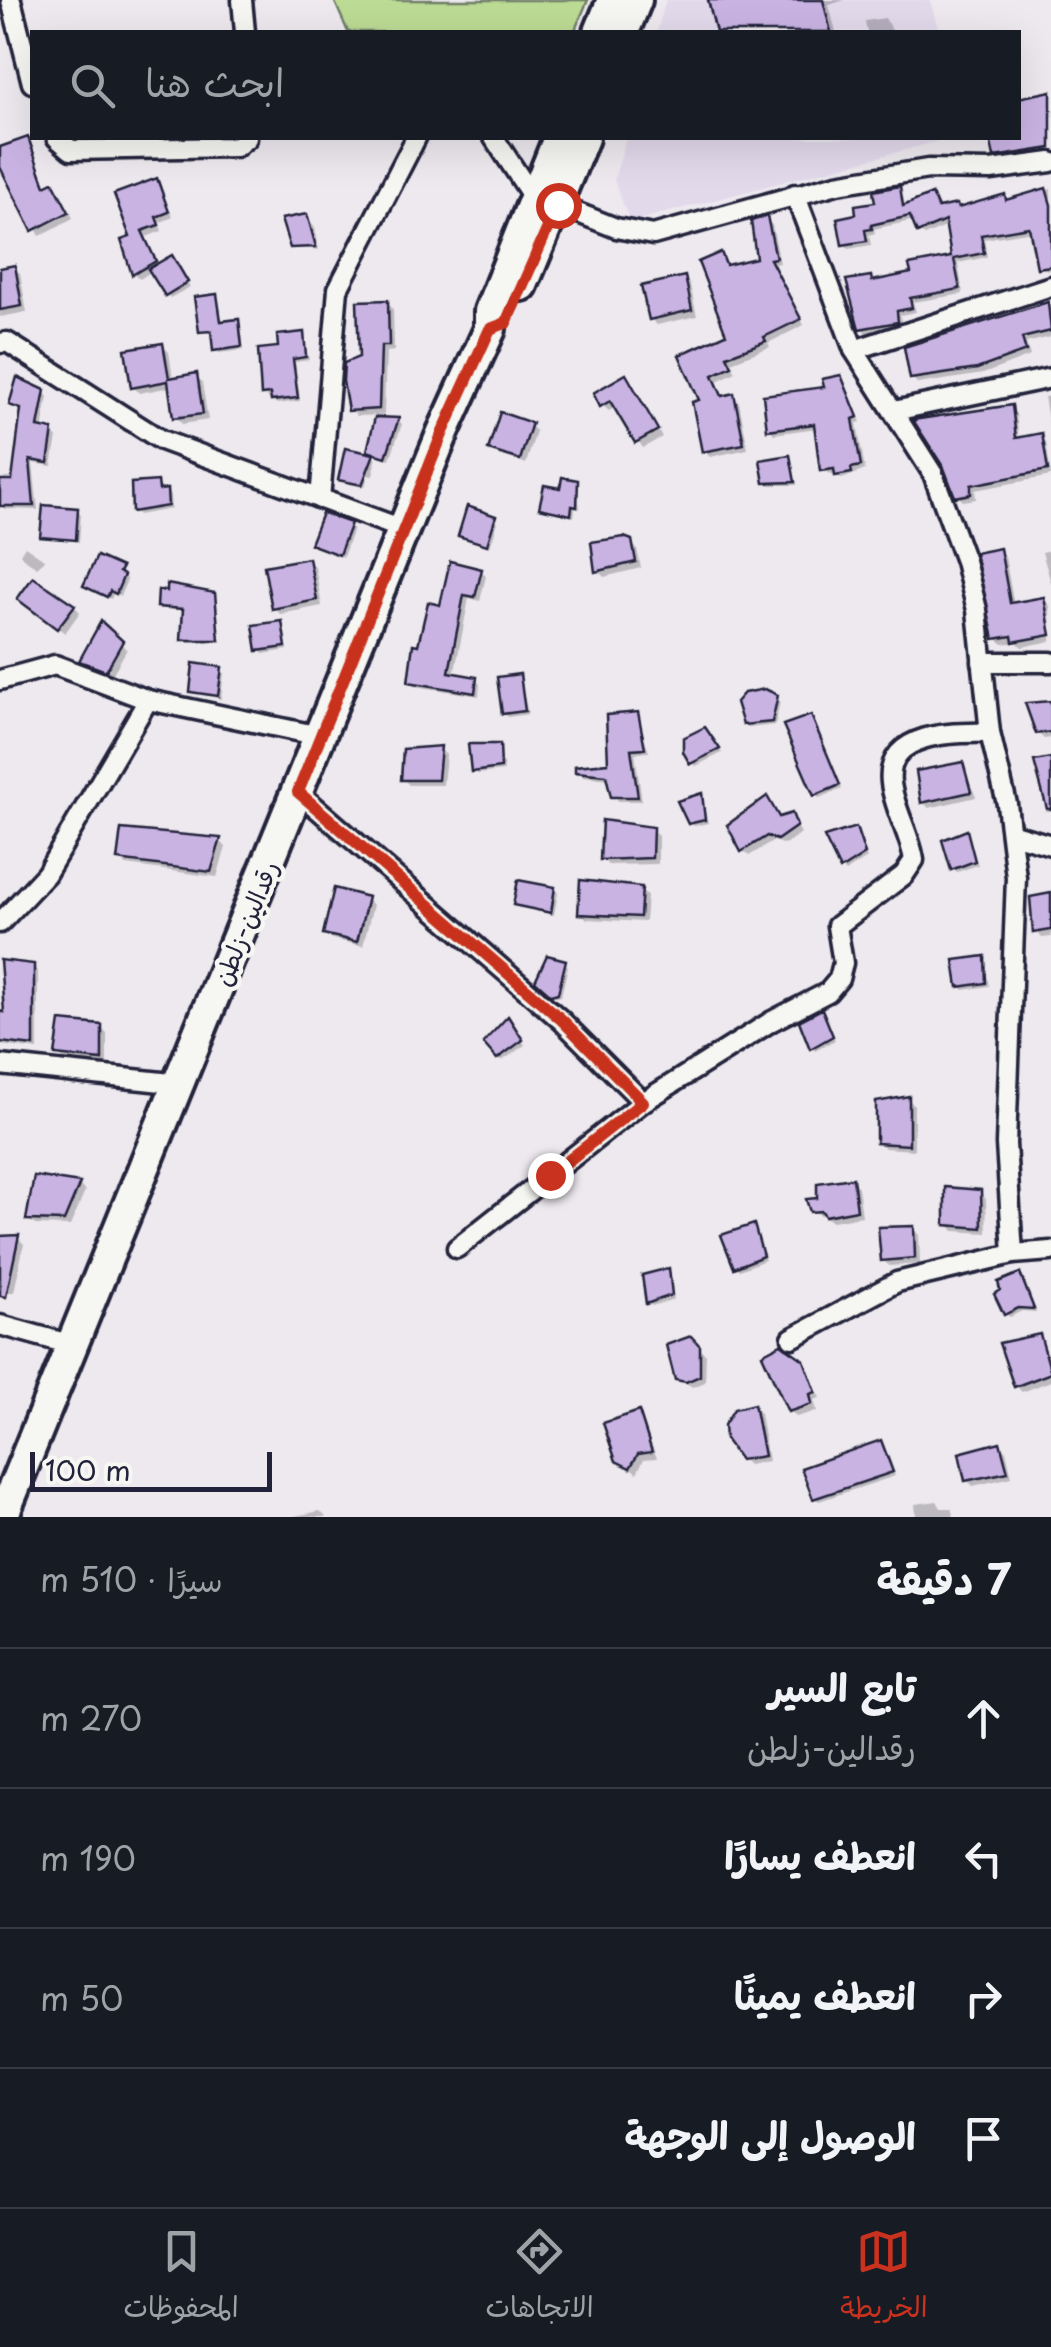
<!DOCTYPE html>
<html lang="ar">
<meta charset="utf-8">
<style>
:root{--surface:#171b24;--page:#20242c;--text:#f1f3f6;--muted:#9ea1a6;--line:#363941;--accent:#c8321e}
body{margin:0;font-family:"Playpen Sans","Playpen Sans Arabic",sans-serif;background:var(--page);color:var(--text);direction:rtl}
.scale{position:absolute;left:30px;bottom:25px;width:242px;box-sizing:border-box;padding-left:10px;border:5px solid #22223b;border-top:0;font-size:28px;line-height:35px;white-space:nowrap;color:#22223b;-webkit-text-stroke:8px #f6f6f2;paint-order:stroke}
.stop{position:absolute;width:30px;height:30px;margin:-22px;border:8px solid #c8321e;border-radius:50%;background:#fff}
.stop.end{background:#c8321e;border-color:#fff;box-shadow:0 2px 10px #0008}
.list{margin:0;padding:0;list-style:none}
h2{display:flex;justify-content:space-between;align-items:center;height:130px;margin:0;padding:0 40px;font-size:42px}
h2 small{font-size:32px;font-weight:400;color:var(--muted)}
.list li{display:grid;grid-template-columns:65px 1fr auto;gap:30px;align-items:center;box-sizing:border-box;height:140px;padding:0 40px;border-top:2px solid var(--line)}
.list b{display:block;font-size:38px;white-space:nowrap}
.list p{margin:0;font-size:32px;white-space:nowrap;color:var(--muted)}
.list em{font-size:32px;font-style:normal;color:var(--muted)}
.icon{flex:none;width:55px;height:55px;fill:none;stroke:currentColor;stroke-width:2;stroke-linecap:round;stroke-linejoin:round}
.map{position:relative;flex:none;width:1051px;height:1517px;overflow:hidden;direction:ltr}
.search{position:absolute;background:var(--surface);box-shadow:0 10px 40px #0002;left:30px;right:30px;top:30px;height:110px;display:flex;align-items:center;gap:25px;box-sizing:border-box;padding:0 35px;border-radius:0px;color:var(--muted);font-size:38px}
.sheet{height:690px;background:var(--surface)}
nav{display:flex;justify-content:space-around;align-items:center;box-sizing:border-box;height:140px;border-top:2px solid var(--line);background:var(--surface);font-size:28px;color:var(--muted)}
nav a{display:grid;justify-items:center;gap:5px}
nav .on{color:var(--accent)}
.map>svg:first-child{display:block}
</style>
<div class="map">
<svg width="1051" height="1517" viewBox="0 0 1051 1517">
<rect width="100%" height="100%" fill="#ede9ef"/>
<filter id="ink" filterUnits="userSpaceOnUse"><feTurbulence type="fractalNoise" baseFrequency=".01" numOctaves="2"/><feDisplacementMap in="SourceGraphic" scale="20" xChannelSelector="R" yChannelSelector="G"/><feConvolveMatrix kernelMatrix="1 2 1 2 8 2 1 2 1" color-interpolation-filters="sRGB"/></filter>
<g filter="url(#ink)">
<g fill="#e2d9eb">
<polygon points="666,0 930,0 939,32 657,32"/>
<polygon points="626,138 950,138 630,222 614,180"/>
</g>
<polygon fill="#bcdb94" stroke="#6f7e68" stroke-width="2.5" points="334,0 588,0 574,32 348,32"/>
<g fill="#0003">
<polygon points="711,0 845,0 829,5 836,32 719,32"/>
<polygon points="885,18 893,32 867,32 865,21"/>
<polygon points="1051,93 1051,155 1004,164 996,156 992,138 1018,138"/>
<polygon points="27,140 48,188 53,185 59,191 73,218 40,236 0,159 0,150"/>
<polygon points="156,181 173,217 159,223 162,231 146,237 159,265 175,261 190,287 170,298 152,271 140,279 134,274 124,242 133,239"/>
<polygon points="899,189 906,207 931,197 940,210 959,210 1004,197 1009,202 1051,189 1051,271 1039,267 1033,231 984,239 987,257 958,263 963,294 913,302 916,312 900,315 902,326 866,333 862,328 870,278 875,283 914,275 954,259 948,226 924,236 915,220 874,229 875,233 869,235 871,245 849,249 845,244 859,216"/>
<polygon points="306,217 315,228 319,250 292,246"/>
<polygon points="766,219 772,225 780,263 774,264 804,325 768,343 770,347 731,362 736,372 717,381 724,398 733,396 739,402 748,449 710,457 704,451 703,402 682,356 729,335 720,255 728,267 758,260"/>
<polygon points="14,268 20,274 27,312 0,317 0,271"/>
<polygon points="684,279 690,285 697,316 657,325 651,319"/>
<polygon points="216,296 223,323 241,325 244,350 219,353 214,334 201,331"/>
<polygon points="387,302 393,309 394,351 386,352 384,415 357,416 351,410 361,359"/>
<polygon points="1048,305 1051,337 1026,343 1030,356 983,374 918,384 912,378"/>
<polygon points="303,335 309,360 295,362 300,401 277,404 263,394 281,349"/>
<polygon points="162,346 169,352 173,379 196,376 202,382 208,420 182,424 176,417 171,387 139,393 133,386"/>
<polygon points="625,377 662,437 643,448 616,407 609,411 602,405"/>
<polygon points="840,378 861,422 857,423 865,470 842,479 822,470 817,428 774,434 770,429"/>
<polygon points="44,392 48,397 42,430 57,437 52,466 33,463 38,510 5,509 0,505 14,483 23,411 12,404"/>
<polygon points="1051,396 1051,437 1044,397"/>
<polygon points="1011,408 1016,414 1019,440 1041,436 1046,442 1051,476 975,490 976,499 963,501 957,495"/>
<polygon points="398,420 402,424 390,459 374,454 370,450"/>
<polygon points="530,425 536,431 526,464 491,449"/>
<polygon points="373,456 376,460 373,476 368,475 365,487 341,479"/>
<polygon points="789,458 797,485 770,485 766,481"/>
<polygon points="576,482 580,509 575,509 574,517 542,508"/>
<polygon points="157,484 170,495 171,509 138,515 135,511"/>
<polygon points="77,510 81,514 79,542 43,536"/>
<polygon points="495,518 498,522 490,547 461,535"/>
<polygon points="350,526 353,529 343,557 313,544"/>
<polygon points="630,542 637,549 641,568 604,577 598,571"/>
<polygon points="25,546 41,557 45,560 37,567 23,558 20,554"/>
<polygon points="1051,550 1051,583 1042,552"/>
<polygon points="999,551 1005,557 1014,605 1044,599 1050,606 1051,641 1022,647 1017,642 1003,644 996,638"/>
<polygon points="308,561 315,567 322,606 280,614 274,607"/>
<polygon points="120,569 127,580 120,596 114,593 111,599 86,586"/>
<polygon points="481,571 486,576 480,601 469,598 454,676 476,680 480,684 479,696 415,686 410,681 420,648 442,608"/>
<polygon points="214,596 221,642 187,642 186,611 160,606"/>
<polygon points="26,605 74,606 80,612 65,633"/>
<polygon points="281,624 288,650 263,654 260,650"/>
<polygon points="101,625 127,649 112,675 82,660"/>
<polygon points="220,669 224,673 221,699 192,692"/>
<polygon points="519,677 528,714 508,717 504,713"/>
<polygon points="776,697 780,701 775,725 749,728 745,724"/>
<polygon points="1051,703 1051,738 1044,739 1038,733"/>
<polygon points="637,714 649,752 635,753 642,801 618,801 609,779 583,776 578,771 610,765"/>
<polygon points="810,718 842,789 819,798 816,795"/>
<polygon points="708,733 722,753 696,766 692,763"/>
<polygon points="499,746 504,771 477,774 474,771"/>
<polygon points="440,749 446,755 443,785 409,785 403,779"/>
<polygon points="962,765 976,797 929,808 923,802"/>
<polygon points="701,796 708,823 694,826 690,822"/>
<polygon points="767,799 781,819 791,816 801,833 784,845 774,841 749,856 743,850"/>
<polygon points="651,829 658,836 658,864 608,865 602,859"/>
<polygon points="855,830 867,858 845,872 842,868"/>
<polygon points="966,833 978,865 957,872 953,868"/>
<polygon points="220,841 226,847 217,877 126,865 120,859"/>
<polygon points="554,889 558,893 554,915 516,904"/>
<polygon points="640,890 647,896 645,922 587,919 581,913"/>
<polygon points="1051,895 1051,937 1042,938 1036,931"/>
<polygon points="366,899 373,905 363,946 332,939 326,933"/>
<polygon points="984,959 989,986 964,990 960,986"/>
<polygon points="564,962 568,966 561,996 557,997 538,980"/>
<polygon points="0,963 32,966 38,971 38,1050 0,1045 0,1014 7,1014"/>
<polygon points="821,1012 835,1040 815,1051 812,1047"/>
<polygon points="511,1022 525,1045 502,1061 486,1043"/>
<polygon points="101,1028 107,1034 107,1065 64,1060 58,1054"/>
<polygon points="908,1099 914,1105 914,1150 885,1148 879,1142"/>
<polygon points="852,1181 858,1187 862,1216 833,1221 812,1211"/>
<polygon points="79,1185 85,1191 70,1226 35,1225 28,1219"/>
<polygon points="980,1193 986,1199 987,1233 954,1231 948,1224"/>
<polygon points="753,1227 765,1260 740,1270 736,1267"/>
<polygon points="913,1229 919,1235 920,1264 889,1266 883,1260"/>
<polygon points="18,1238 24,1244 14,1292 0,1292 0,1239"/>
<polygon points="668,1271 674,1299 652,1306 648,1303"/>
<polygon points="1019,1276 1036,1312 1022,1311 1010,1317 1006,1314"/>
<polygon points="1039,1336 1051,1360 1051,1381 1022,1392 1016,1386"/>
<polygon points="690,1338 706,1355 705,1382 693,1387 677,1379"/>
<polygon points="802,1362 820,1398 814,1400 817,1411 796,1417 790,1411"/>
<polygon points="753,1407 760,1413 768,1461 748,1465 742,1459"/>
<polygon points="639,1414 657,1458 644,1459 637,1473 619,1459"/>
<polygon points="880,1443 895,1476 819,1501 815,1498"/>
<polygon points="1000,1445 1006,1451 1012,1477 973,1486 967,1480"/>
<polygon points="937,1501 941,1508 951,1508 954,1517 916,1517 915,1504"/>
<polygon points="320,1511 326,1517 290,1517"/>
</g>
<g fill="#c9b3e3" stroke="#22223b" stroke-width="2.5">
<polygon points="708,0 823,0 831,32 716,32"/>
<polygon points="1051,91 1051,148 994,157 990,138 1018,138 1018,98"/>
<polygon points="28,137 45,186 53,182 69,212 32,231 0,167 0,147"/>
<polygon points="157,178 169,212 156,217 159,225 142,231 156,261 132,275 121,240 130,237 114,194"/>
<polygon points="900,186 903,206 932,194 938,208 957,204 958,208 1005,194 1006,200 1046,188 1051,205 1051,266 1037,268 1029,227 981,235 984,253 954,259 960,289 910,298 912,308 897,311 898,322 859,329 846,280 871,276 872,281 911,273 909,265 951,257 945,221 917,233 910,216 871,225 872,229 865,230 867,241 842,245 837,218 856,214 855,205 875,202 873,191"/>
<polygon points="307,214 316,247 290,248 281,219"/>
<polygon points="767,216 776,258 770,259 801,319 764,337 766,341 727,356 732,366 713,375 722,396 734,393 744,444 702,452 692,402 699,400 679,355 726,334 698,262 721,252 726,265 756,258 751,221"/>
<polygon points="172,255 188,282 165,296 148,269"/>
<polygon points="15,265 22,306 0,310 0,268"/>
<polygon points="685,276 692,310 649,320 641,286"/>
<polygon points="217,294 221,321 239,319 242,347 213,351 211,331 199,332 194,297"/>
<polygon points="388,300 389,346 381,346 379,409 348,411 343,381 344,363 359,357 357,301"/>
<polygon points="1048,302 1051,331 1022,338 1026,351 977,369 910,379 904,347"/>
<polygon points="304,332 306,357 293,359 298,398 271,401 270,394 261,395 258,349 278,347 277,335"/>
<polygon points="163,343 169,378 197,373 203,414 173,418 168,381 131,388 125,349"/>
<polygon points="626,374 658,430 635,443 610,401 600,407 593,393"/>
<polygon points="841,375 858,417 853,419 861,466 851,468 852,473 835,476 834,469 820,471 814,424 767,430 763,395 824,387 822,379"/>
<polygon points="17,377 45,390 38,427 53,430 48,463 30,460 34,506 0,506 0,480 12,480 21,409 9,405"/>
<polygon points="1012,405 1016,438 1042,433 1048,470 971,485 971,494 955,497 944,468 913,420"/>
<polygon points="500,412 532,423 520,460 488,450"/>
<polygon points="375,417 399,418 386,457 367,451"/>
<polygon points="345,448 374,454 362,485 338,480"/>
<polygon points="790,455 795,482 764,483 760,460"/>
<polygon points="562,477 578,480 577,507 572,506 571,515 539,508 544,485 560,488"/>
<polygon points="158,481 159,490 167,489 168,506 132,512 131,483"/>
<polygon points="43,505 78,508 76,540 40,537"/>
<polygon points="467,506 496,516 487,545 458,536"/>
<polygon points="322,513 351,523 339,555 310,544"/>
<polygon points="624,537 632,540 636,562 595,572 591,542"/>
<polygon points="1000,548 1010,603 1044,597 1051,635 1013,642 1012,636 994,639 975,553"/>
<polygon points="97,556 122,567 119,572 124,575 116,594 110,591 107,597 83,586"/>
<polygon points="309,558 317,600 272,609 264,566"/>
<polygon points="450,561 482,569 475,597 464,595 449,672 477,677 475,693 408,682 413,644 418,645 428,602 440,605"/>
<polygon points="33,577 75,605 57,629 17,599"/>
<polygon points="167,584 215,593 219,640 181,640 183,609 157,607 158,590 167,591"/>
<polygon points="101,621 123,641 106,671 79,661"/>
<polygon points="282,621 286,647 257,651 253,625"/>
<polygon points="193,663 222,667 218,696 190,692"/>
<polygon points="520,674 525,711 502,714 497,677"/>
<polygon points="765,689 778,695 772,722 743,725 736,702 744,693"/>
<polygon points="1051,701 1051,732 1036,734 1025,703"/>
<polygon points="638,712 645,748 631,749 638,797 611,797 606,775 575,772 575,766 608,763 606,715"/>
<polygon points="811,715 840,785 814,796 783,725"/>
<polygon points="705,727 720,749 690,764 683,752 683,738"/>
<polygon points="468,744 500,744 501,768 471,772"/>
<polygon points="441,746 438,780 401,780 403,749"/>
<polygon points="1051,758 1051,809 1047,809 1034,761"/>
<polygon points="963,762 971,792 921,803 916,771"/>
<polygon points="702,793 705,820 688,824 677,801"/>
<polygon points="767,796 779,817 792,813 797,826 777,840 767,836 741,852 727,825"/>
<polygon points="602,820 653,827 652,858 600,860"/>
<polygon points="856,827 865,854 840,870 824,837"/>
<polygon points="121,829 221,838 211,872 117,860"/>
<polygon points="967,830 975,861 951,870 942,840"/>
<polygon points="518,880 555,887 551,913 513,905"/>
<polygon points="580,880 642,887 640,917 578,914"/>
<polygon points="334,888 368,897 357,942 323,934"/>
<polygon points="1051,893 1051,930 1033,933 1030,897"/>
<polygon points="547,955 566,960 558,993 551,995 535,981"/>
<polygon points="985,956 986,983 958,987 954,960"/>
<polygon points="0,960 34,964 34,1046 0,1042 0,1011 4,1012"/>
<polygon points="822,1009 833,1036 810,1049 799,1021"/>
<polygon points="508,1016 523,1040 497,1059 483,1043"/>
<polygon points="60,1021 102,1025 102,1060 55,1055"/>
<polygon points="909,1096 909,1145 876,1143 876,1102"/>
<polygon points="34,1176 80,1183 64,1221 26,1220"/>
<polygon points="853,1178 857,1210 825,1216 822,1211 810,1212 806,1199 817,1198 817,1183"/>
<polygon points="945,1187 981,1190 982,1228 945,1225"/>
<polygon points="754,1224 763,1256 734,1268 721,1235"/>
<polygon points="914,1226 915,1258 881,1261 878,1227"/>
<polygon points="19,1235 6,1297 0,1296 0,1236"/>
<polygon points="669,1268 672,1295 646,1304 642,1275"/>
<polygon points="1020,1273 1034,1309 1018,1308 1004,1315 994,1294 1000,1290 998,1282"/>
<polygon points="1040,1334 1051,1373 1014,1387 999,1343"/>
<polygon points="691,1336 700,1346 700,1376 686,1382 675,1380 666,1345"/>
<polygon points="781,1344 804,1360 816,1392 810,1394 812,1404 788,1412 762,1354"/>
<polygon points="754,1404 764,1456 740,1460 725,1439 724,1425 734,1409"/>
<polygon points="639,1411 652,1452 638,1454 630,1468 616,1461 603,1423"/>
<polygon points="881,1440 893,1472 813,1499 801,1468"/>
<polygon points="1000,1442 1008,1472 965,1481 959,1453"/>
</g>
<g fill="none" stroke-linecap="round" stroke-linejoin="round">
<g stroke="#22223b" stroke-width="25">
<g id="minor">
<polyline points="11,0 32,83"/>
<polyline points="242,0 245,32"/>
<polyline points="57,138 71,150 236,147 247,138"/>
<polyline points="494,138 534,199"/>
<polyline points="795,194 854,350 933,474 965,561 977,610 990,733 1007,804 1016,877 1006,1144 1013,1254"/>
<polyline points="558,205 616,228 653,235 837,184 928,169 991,170 1051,162"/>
<polyline points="0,343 7,342 161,440 405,530"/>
<polyline points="854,350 1051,286"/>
<polyline points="894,411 1051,378"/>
<polyline points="320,499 338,289 416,138"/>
<polyline points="982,662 1051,662"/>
<polyline points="0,680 55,665 148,700 320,736"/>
<polyline points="298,792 561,1020 643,1102"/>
<polyline points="1013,834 1051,845"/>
<polyline points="0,923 46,874 148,700"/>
<polyline points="0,1065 181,1084"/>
<path d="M 457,1248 L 643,1102 L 772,1021 L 828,992 L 839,979 L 843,963 L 837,926 L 904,875 L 914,860 C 910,834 894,809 891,783 C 885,732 953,732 990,733"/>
<polyline points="0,1325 72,1345"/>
<polyline points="792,1338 897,1282 1013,1254 1051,1251"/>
</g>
</g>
<g stroke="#22223b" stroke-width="38">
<g id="primary">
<polyline points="600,32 613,0"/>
<polyline points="623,32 636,0"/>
<polyline points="522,285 583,138"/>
<polyline points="2,1517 443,432 490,329 490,311 559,138"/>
</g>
</g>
<use href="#minor" stroke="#f6f6f2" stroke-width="18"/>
<use href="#primary" stroke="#f6f6f2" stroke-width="30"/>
</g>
</g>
<g fill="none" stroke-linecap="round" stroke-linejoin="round" filter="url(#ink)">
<polyline stroke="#c8321e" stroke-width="12" points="550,1175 643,1102 562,1020 298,792 443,432 490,329 506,323 558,205"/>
</g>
<g text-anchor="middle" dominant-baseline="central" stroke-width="9" stroke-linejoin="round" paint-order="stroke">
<g font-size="25" fill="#22223b" stroke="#f6f6f2">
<text transform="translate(245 923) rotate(-68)">رقدالين-زلطن</text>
</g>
</g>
</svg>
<div class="scale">100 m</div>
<div class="stop" style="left:558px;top:205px"></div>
<div class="stop end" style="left:550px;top:1175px"></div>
<div class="search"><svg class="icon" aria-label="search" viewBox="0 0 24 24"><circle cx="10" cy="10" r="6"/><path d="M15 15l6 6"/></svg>ابحث هنا</div>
</div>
<section class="sheet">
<h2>7 دقيقة<small>سيرًا · 510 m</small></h2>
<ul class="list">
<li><svg class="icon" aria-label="ahead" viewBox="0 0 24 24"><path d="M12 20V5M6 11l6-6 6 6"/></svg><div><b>تابع السير</b><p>رقدالين-زلطن</p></div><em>270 m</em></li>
<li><svg class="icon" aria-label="left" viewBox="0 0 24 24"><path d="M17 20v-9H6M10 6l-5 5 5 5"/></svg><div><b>انعطف يسارًا</b></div><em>190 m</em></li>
<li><svg class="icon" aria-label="right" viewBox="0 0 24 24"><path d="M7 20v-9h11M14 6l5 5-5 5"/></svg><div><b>انعطف يمينًا</b></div><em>50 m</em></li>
<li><svg class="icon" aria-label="arrive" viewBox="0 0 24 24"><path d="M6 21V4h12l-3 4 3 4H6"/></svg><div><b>الوصول إلى الوجهة</b></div></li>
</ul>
</section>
<nav>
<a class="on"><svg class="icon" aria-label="map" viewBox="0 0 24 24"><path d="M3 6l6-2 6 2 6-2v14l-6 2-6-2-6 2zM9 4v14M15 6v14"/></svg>الخريطة</a>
<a><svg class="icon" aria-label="directions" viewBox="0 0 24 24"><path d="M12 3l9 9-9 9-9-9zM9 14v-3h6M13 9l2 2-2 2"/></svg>الاتجاهات</a>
<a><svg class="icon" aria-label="saved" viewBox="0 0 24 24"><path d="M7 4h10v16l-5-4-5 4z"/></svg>المحفوظات</a>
</nav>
